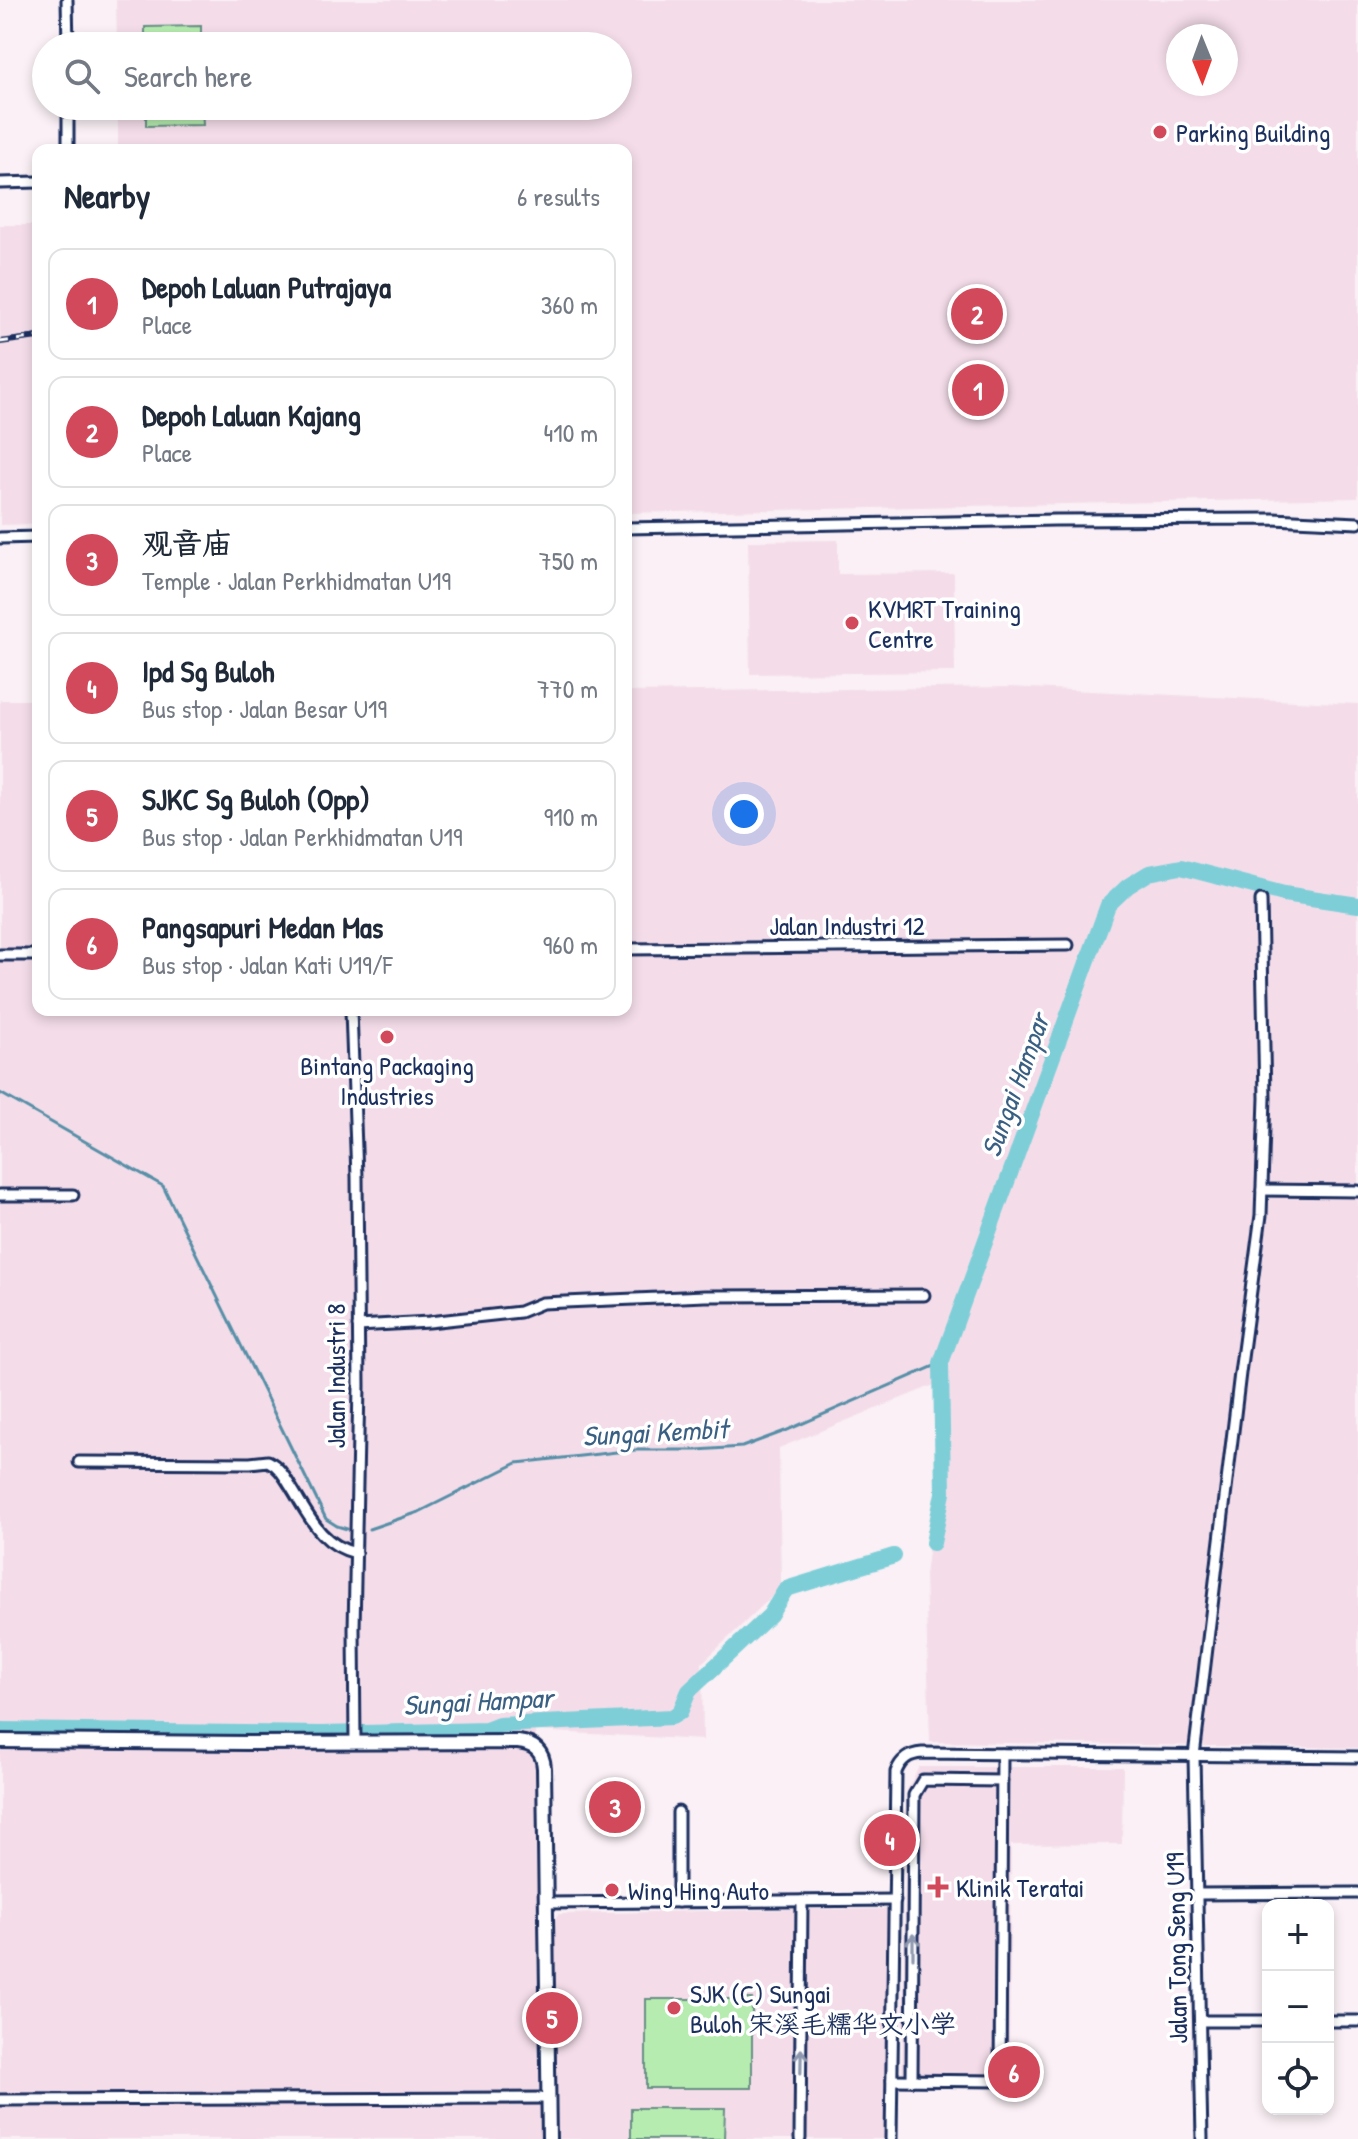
<!DOCTYPE html>
<meta charset="utf-8">
<style>
:root{--surface:#fff;--page:#f6f6f7;--text:#1f2937;--muted:#747a83;--line:#e0e1e3;--accent:#d1495b}
body{margin:0;font-family:"Patrick Hand","LXGW WenKai TC",sans-serif;background:var(--page);color:var(--text)}
.controls{position:absolute;right:24px;bottom:24px;display:grid;overflow:hidden;border-radius:16px;box-shadow:0 4px 12px #0003}
.controls button{width:72px;height:72px;display:grid;place-items:center;padding:0;border:0;border-bottom:2px solid var(--line);background:var(--surface);color:var(--text);font:40px sans-serif}
.compass{position:absolute;left:1166px;top:24px;width:72px;height:72px;border-radius:50%;background:var(--surface);box-shadow:0 4px 12px #0003;rotate:179deg}
.you{position:absolute;left:744px;top:814px;width:28px;height:28px;margin:-20px;border:6px solid #fff;border-radius:50%;background:#1a73e8;box-shadow:0 0 0 12px #1a73e833}
.badge{display:grid;place-items:center;width:52px;height:52px;border-radius:50%;background:var(--accent);color:#fff;font-size:26px;font-weight:700}
.pin{position:absolute;translate:-50% -50%;border:4px solid #fff;box-shadow:0 2px 8px #0006}
.list{margin:0;padding:0;list-style:none}
h2{display:flex;justify-content:space-between;align-items:center;height:104px;margin:0;padding:0 32px;font-size:34px}
h2 small{font-size:26px;font-weight:400;color:var(--muted)}
.list li{display:grid;grid-template-columns:52px 1fr auto;gap:24px;align-items:center;box-sizing:border-box;height:112px;margin:0 16px 16px;padding:0 16px;border:2px solid var(--line);border-radius:16px}
.list b{display:block;font-size:30px;white-space:nowrap}
.list p{margin:0;font-size:26px;white-space:nowrap;color:var(--muted)}
.list em{font-size:26px;font-style:normal;color:var(--muted)}
.icon{flex:none;width:44px;height:44px;fill:none;stroke:currentColor;stroke-width:2;stroke-linecap:round;stroke-linejoin:round}
.map{position:relative;flex:none;width:1358px;height:2139px;overflow:hidden}
.search{position:absolute;background:var(--surface);box-shadow:0 4px 12px #0003;left:32px;top:32px;width:600px;height:88px;display:flex;align-items:center;gap:20px;box-sizing:border-box;padding:0 28px;border-radius:44px;color:var(--muted);font-size:30px}
.panel{position:absolute;background:var(--surface);box-shadow:0 4px 12px #0003;left:32px;top:144px;width:600px;height:872px;border-radius:16px}
.map>svg:first-child{display:block}
</style>
<div class="map">
<svg width="1358" height="2139" viewBox="0 0 1358 2139">
<rect width="100%" height="100%" fill="#faf0f5"/>
<filter id="ink" filterUnits="userSpaceOnUse"><feTurbulence type="fractalNoise" baseFrequency=".0125" numOctaves="2"/><feDisplacementMap in="SourceGraphic" scale="16" xChannelSelector="R" yChannelSelector="G"/><feConvolveMatrix kernelMatrix="1 2 1 2 8 2 1 2 1" color-interpolation-filters="sRGB"/></filter>
<g filter="url(#ink)">
<g fill="#f4dde9" fill-rule="evenodd">
<path d="M 116,0 L 1358,0 L 1358,498 L 626,513 L 626,150 L 118,150 L 118,106 L 618,106 L 618,46 L 117,46 ZM 1178,36 L 1226,36 L 1226,84 L 1178,84 Z"/>
<polygon points="0,225 38,225 38,524 0,525"/>
<polygon points="838,540 838,574 954,573 955,672 750,674 748,541"/>
<polygon points="1010,687 1358,704 1358,1748 930,1742 925,1575 936,1487 934,1385 779,1448 781,1588 702,1663 703,1740 535,1731 543,2139 0,2139 0,700 38,700 38,1010 626,1010 626,692"/>
<polygon points="919,1767 1123,1767 1122,1844 1011,1845 1009,2086 902,2088 907,1790"/>
<polygon points="793,1909 888,1909 885,2139 558,2139 553,1923 559,1914"/>
</g>
<g fill="#b6ecaf" stroke="#688e86" stroke-width="2">
<polygon points="201,26 201,46 145,46 145,27"/>
<polygon points="146,106 202,106 203,125 146,126"/>
<rect x="646" y="1999" width="106" height="89"/>
<polygon points="631,2108 725,2108 724,2139 631,2139"/>
</g>
<g fill="none" stroke-linecap="round" stroke-linejoin="round">
<g stroke="#568ea7" stroke-width="3">
<polyline points="0,1093 163,1186 326,1519 337,1526 347,1529"/>
<polyline points="369,1529 419,1512 517,1463 635,1450 697,1450 742,1447 785,1431 941,1363"/>
</g>
<g stroke="#7eced8" stroke-width="16">
<polyline points="933,1543 943,1493 941,1363 1108,905 1128,886 1149,873 1181,867 1284,894 1358,905"/>
<polyline points="0,1730 322,1734 486,1730 499,1725 672,1717 680,1712 689,1691 770,1615 786,1589 894,1556"/>
</g>
<g stroke="#1b2f5e" stroke-width="15">
<g id="street">
<polyline points="67,0 68,46"/>
<polyline points="68,106 68,150"/>
<polyline points="0,183 38,182"/>
<polyline points="626,528 1055,520 1273,519 1358,523"/>
<polyline points="0,538 38,537"/>
<polyline points="626,949 1068,945"/>
<polyline points="0,955 38,955"/>
<polyline points="351,1010 357,1177 359,1386 354,1629 355,1743"/>
<polyline points="1262,1190 1358,1191"/>
<polyline points="0,1195 73,1195"/>
<polyline points="358,1326 429,1322 520,1312 542,1303 588,1301 705,1296 924,1295"/>
<path d="M 79,1462 L 250,1463 L 268,1461 C 278,1466 283,1474 289,1484 C 308,1513 319,1545 356,1553"/>
<polyline points="1197,1894 1358,1893"/>
<polyline points="678,1902 678,1812"/>
<polyline points="545,1903 895,1900"/>
<polyline points="1200,2021 1268,2021"/>
<polyline points="1328,2021 1358,2021"/>
<polyline points="892,2080 1000,2081 1002,1754"/>
<polyline points="912,2080 914,1795 923,1780 1002,1781"/>
<polyline points="0,2100 549,2098"/>
<polyline points="800,2139 802,1901"/>
<path d="M 891,2139 L 896,1772 C 901,1759 909,1754 922,1753 L 1358,1757"/>
<polyline points="1202,2139 1194,1756 1240,1373 1261,1215 1265,1098 1261,900"/>
</g>
</g>
<g stroke="#1b2f5e" stroke-width="18">
<path id="secondary" d="M 0,1741 L 248,1743 L 518,1742 C 535,1744 543,1752 544,1768 L 549,2139"/>
</g>
<use href="#street" stroke="#fff" stroke-width="9"/>
<use href="#secondary" stroke="#fff" stroke-width="12"/>
<g stroke="#1b2f5e" stroke-width="6">
<polyline id="rail" points="0,342 38,337"/>
</g>
<use href="#rail" stroke="#fff" stroke-width="3" stroke-dasharray="9" stroke-linecap="butt"/>
</g>
<defs><path id="oneway-shaft" d="M-6 0H5M1.5-3L5.5 0L1.5 3" fill="none" stroke-width="1.6" stroke-linecap="round" stroke-linejoin="round" transform="scale(2)"/></defs>
<g stroke="#8d97ae">
<use href="#oneway-shaft" transform="translate(913 1946) rotate(-90)"/>
<use href="#oneway-shaft" transform="translate(801 2061) rotate(-89)"/>
</g>
</g>
<g fill="#d1495b" stroke="#fff" stroke-width="3">
<circle cx="1160" cy="132" r="8"/>
<circle cx="852" cy="623" r="8"/>
<circle cx="387" cy="1037" r="8"/>
<path d="M934 1875h8v8h8v8h-8v8h-8v-8h-8v-8h8z"/>
<circle cx="612" cy="1890" r="8"/>
<circle cx="674" cy="2008" r="8"/>
</g>
<g text-anchor="middle" dominant-baseline="central" stroke-width="7" stroke-linejoin="round" paint-order="stroke">
<g font-size="26" fill="#1b2f5e" stroke="#fff" text-anchor="start">
<text x="1176" y="132">Parking Building</text>
<text x="868" y="608">KVMRT Training<tspan x="868" dy="30">Centre</tspan></text>
<text x="387" y="1065" text-anchor="middle">Bintang Packaging<tspan x="387" dy="30">Industries</tspan></text>
<text x="956" y="1887">Klinik Teratai</text>
<text x="628" y="1890">Wing Hing Auto</text>
<text x="690" y="1993">SJK (C) Sungai<tspan x="690" dy="30">Buloh 宋溪毛糯华文小学</tspan></text>
</g>
<g font-size="26" fill="#1b2f5e" stroke="#fff">
<text x="847" y="925">Jalan Industri 12</text>
<text transform="translate(335 1376) rotate(-90)">Jalan Industri 8</text>
<text transform="translate(1176 1948) rotate(-91)">Jalan Tong Seng U19</text>
</g>
<g font-size="28" font-style="italic" fill="#395f83" stroke="#fff">
<text transform="translate(1015 1085) rotate(-70)">Sungai Hampar</text>
<text transform="translate(655 1432) rotate(-3)">Sungai Kembit</text>
<text transform="translate(478 1701) rotate(-3)">Sungai Hampar</text>
</g>
</g>
</svg>
<div class="controls">
<button>+</button>
<button>−</button>
<button><svg class="icon" aria-label="locate" viewBox="0 0 24 24"><circle cx="12" cy="12" r="6"/><path d="M12 2v4M12 18v4M2 12h4M18 12h4"/></svg></button>
</div>
<svg class="compass" viewBox="-18 -18 36 36"><path d="M0-13l5 13h-10z" fill="#e53935"/><path d="M0 13l5-13h-10z" fill="#747a83"/></svg>
<div class="you"></div>
<div class="pin badge" style="left:978px;top:390px">1</div>
<div class="pin badge" style="left:977px;top:314px">2</div>
<div class="pin badge" style="left:615px;top:1807px">3</div>
<div class="pin badge" style="left:890px;top:1840px">4</div>
<div class="pin badge" style="left:552px;top:2018px">5</div>
<div class="pin badge" style="left:1014px;top:2072px">6</div>
<div class="search"><svg class="icon" aria-label="search" viewBox="0 0 24 24"><circle cx="10" cy="10" r="6"/><path d="M15 15l6 6"/></svg>Search here</div>
<section class="panel">
<h2>Nearby<small>6 results</small></h2>
<ul class="list">
<li><span class="badge">1</span><div><b>Depoh Laluan Putrajaya</b><p>Place</p></div><em>360 m</em></li>
<li><span class="badge">2</span><div><b>Depoh Laluan Kajang</b><p>Place</p></div><em>410 m</em></li>
<li><span class="badge">3</span><div><b>观音庙</b><p>Temple · Jalan Perkhidmatan U19</p></div><em>750 m</em></li>
<li><span class="badge">4</span><div><b>Ipd Sg Buloh</b><p>Bus stop · Jalan Besar U19</p></div><em>770 m</em></li>
<li><span class="badge">5</span><div><b>SJKC Sg Buloh (Opp)</b><p>Bus stop · Jalan Perkhidmatan U19</p></div><em>910 m</em></li>
<li><span class="badge">6</span><div><b>Pangsapuri Medan Mas</b><p>Bus stop · Jalan Kati U19/F</p></div><em>960 m</em></li>
</ul>
</section>
</div>
